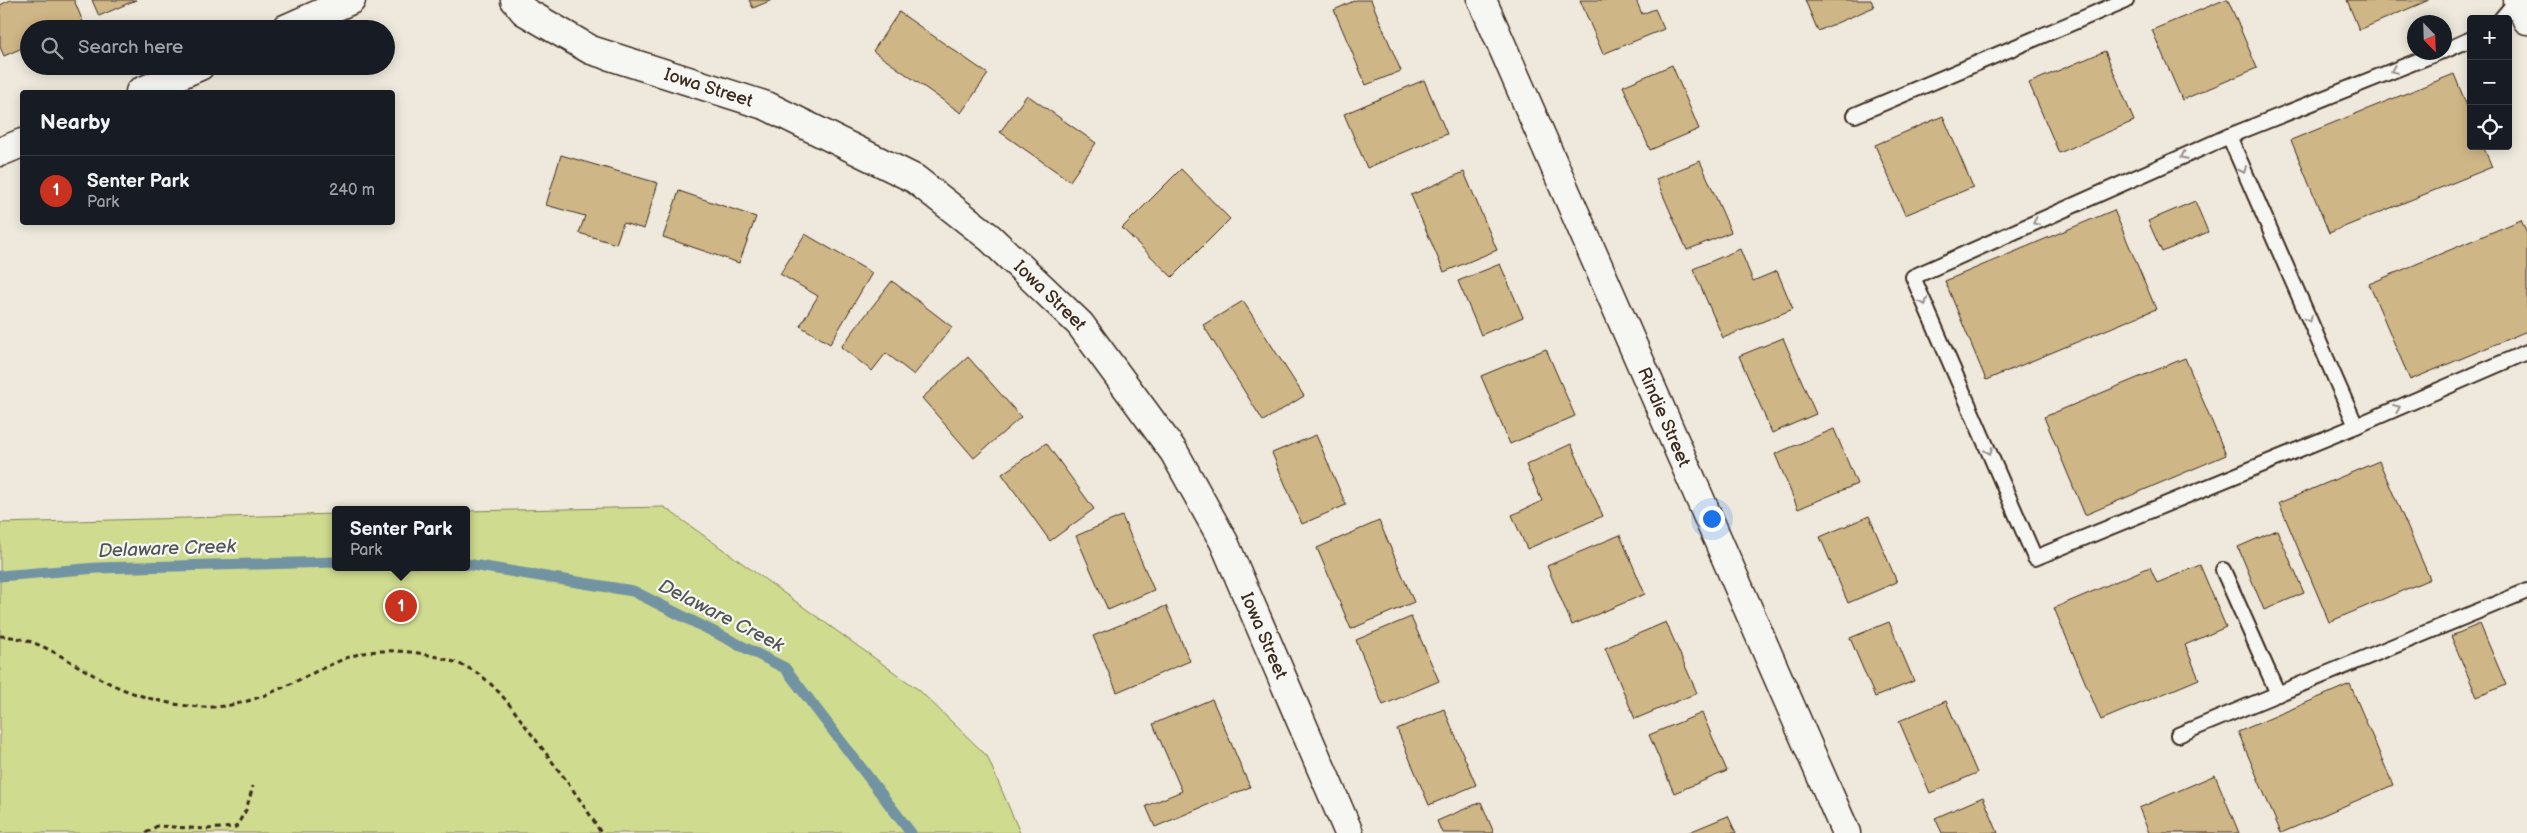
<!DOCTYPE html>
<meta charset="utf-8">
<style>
:root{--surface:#171b24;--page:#20242c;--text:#f1f3f6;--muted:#9ea1a6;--line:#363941;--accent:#c8321e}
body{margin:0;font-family:"Balsamiq Sans",sans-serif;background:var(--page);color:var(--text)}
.controls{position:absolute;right:15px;top:15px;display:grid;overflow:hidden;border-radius:5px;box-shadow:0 2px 12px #0003}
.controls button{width:45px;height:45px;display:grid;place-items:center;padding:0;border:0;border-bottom:1px solid var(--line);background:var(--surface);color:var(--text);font:25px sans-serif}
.compass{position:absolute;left:2407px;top:15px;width:45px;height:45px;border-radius:50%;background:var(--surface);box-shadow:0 2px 12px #0003;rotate:157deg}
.you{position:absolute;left:1711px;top:518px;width:18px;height:18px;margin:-12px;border:4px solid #fff;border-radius:50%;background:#1a73e8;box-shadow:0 0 0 8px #1a73e833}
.badge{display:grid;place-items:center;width:32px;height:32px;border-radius:50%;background:var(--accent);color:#fff;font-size:16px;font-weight:700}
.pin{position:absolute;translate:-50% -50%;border:2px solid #fff;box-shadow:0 1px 5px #0006}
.popup{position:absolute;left:332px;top:506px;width:138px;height:65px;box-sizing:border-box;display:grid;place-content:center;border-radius:5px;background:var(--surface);filter:drop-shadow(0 1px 4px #0005);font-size:16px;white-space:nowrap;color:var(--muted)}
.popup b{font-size:19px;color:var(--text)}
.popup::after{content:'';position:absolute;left:50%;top:100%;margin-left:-10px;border:10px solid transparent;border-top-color:var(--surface)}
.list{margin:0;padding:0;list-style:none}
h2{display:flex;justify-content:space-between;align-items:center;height:65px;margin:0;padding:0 20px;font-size:21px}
h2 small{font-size:16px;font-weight:400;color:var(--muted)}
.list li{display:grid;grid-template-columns:32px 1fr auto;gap:15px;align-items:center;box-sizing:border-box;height:70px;padding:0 20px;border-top:1px solid var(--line)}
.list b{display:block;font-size:19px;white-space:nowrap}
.list p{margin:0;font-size:16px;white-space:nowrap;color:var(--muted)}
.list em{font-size:16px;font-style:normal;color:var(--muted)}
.icon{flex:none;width:28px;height:28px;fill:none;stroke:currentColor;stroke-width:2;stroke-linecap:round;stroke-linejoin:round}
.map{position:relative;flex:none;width:2527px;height:833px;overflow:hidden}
.search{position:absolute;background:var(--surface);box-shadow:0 2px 12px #0003;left:20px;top:20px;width:375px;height:55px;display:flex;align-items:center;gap:12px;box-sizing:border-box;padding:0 18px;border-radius:28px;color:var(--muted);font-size:19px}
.panel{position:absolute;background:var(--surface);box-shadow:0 2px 12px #0003;left:20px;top:90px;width:375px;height:135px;border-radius:5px}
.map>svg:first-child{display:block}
</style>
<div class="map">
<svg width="2527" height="833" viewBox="0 0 2527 833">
<rect width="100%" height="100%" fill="#eee9dc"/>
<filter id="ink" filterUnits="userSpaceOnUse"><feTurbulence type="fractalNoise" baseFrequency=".02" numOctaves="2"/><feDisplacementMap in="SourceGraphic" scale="10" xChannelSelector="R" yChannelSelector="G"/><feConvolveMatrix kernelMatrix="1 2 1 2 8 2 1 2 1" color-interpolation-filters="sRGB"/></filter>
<g filter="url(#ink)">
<polygon fill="#cfdb8e" stroke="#858256" points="664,507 919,690 987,756 1020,833 0,833 0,523 336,514 336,567 466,567 466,511"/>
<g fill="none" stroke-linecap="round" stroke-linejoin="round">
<g stroke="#7293a1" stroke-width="11">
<polyline points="466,564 633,591 785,668 911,833"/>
<polyline points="0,576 97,568 336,562"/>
</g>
</g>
<g fill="#cfb686" stroke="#3b2a1e">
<polygon points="11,0 74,0 83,22 68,29 29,29 29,45 4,56 0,47 0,5"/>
<polygon points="92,0 136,0 99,16"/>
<polygon points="749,0 772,0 753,8"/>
<polygon points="1356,0 1371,0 1401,71 1366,85 1334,10"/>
<polygon points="1580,0 1636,0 1642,14 1655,9 1664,29 1603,54"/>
<polygon points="1805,0 1871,0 1874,7 1818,31"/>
<polygon points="2224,0 2228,0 2257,68 2182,100 2152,30"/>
<polygon points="2347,0 2429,0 2359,30"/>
<polygon points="899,12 988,74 961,113 873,51"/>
<polygon points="2105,51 2134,121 2059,153 2029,83"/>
<polygon points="1672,65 1699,129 1650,150 1623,86"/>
<polygon points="2454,74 2471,116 2471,146 2483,146 2492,167 2329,233 2291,140"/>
<polygon points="1424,80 1447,134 1367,168 1344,114"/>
<polygon points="1027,95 1096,143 1070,181 1000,132"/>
<polygon points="1943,116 1973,187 1905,215 1875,145"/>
<polygon points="561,155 658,183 644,229 623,223 616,244 579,233 585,216 546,205"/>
<polygon points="1700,161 1731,232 1687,250 1656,179"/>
<polygon points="1181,169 1230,219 1172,277 1122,228"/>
<polygon points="1464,172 1497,250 1444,272 1411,195"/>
<polygon points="679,191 756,217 739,263 663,237"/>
<polygon points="2195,201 2208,232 2162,252 2148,221"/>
<polygon points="2114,210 2156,309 1986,380 1945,281"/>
<polygon points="2521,220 2527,234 2527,331 2410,380 2369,284"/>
<polygon points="805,234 872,273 830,344 800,326 818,296 780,274"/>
<polygon points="1740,249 1753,281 1777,271 1793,309 1723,338 1693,269"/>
<polygon points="1500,264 1523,317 1481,335 1458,281"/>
<polygon points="892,281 952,327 914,375 886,353 872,371 841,347"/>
<polygon points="1243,301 1304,396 1263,421 1203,325"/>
<polygon points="1783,338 1816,414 1772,433 1739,356"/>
<polygon points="1546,349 1575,416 1510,444 1481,376"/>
<polygon points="968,357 1021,417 974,458 922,398"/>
<polygon points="2185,358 2226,455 2085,515 2044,417"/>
<polygon points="1834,429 1857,484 1798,509 1775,454"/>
<polygon points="1316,435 1346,505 1302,524 1272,453"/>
<polygon points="1046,443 1094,509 1050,541 1002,474"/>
<polygon points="1571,444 1603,516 1527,549 1512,515 1542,501 1526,465"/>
<polygon points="2379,461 2430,579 2329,622 2279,503"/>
<polygon points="1122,516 1154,590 1108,610 1076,536"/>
<polygon points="1869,516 1897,582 1848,603 1820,537"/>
<polygon points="1379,521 1414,602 1351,629 1317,548"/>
<polygon points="2277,530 2304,593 2264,610 2238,547"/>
<polygon points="1620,535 1645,594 1572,625 1547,566"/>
<polygon points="2200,565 2226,627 2185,645 2199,679 2101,720 2054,608 2150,567 2157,583"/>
<polygon points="1166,606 1190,661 1117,692 1093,636"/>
<polygon points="1411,617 1439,681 1383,705 1356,640"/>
<polygon points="1666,622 1697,693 1635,719 1605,648"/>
<polygon points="1889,622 1914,681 1875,697 1850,638"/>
<polygon points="2480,624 2506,685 2477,697 2451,636"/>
<polygon points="2350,684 2393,785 2281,833 2238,732"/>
<polygon points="1212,699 1250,787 1155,827 1146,806 1182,791 1153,724"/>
<polygon points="1946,701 1977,773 1930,793 1899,721"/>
<polygon points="1444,709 1476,785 1429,805 1397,729"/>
<polygon points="1702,713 1727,771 1674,793 1649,735"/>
<polygon points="2215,775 2239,833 2149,833 2139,808"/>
<polygon points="1983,797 1998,833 1942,833 1935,818"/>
<polygon points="1481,802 1494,833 1442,833 1437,821"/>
<polygon points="1728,816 1736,833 1687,833"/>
</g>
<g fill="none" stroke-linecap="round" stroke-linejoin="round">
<g stroke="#3b2a1e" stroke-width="18">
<g id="service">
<polyline points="2501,19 2517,0"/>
<polyline points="2444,51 2471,39"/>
<polyline points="2440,52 2229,136 2356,426 2527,352"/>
<polyline points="1855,115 2126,0"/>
<polyline points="2229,136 1913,277 2035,558 2356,426"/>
<polyline points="2223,570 2278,694"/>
<polyline points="2178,735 2527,591"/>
</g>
</g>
<g stroke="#3b2a1e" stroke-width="31">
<g id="minor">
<path id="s1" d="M 515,0 L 524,11 L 591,50 L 767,106 L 915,179 L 990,238 L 1080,324 L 1174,452 L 1224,542 L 1349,833"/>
<path id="s2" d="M 1482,0 L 1846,833"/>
<polyline points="2518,0 2527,20"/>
<polyline points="285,29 351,0"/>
<polyline points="140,92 200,66"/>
<polyline points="0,152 22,143"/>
</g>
</g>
<g stroke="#3b2a1e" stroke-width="3" stroke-dasharray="5 4" stroke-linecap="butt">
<path d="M 0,636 C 38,637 67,661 99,678 C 131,695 171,707 208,707 C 261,707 304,673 352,656 C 386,644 451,654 480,675 C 503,692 519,718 536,740 C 559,771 582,800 601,833"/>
<polyline points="146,833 157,826 205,829 236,827 246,810 253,786"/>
</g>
<use href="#service" stroke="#f6f6f2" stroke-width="14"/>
<use href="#minor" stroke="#f6f6f2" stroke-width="28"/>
</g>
<defs><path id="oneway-chevron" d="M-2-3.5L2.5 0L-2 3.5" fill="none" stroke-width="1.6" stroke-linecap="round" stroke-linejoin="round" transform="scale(1.25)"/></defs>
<g stroke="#989088">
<use href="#oneway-chevron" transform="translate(2394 70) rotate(158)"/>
<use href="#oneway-chevron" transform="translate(2184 156) rotate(156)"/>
<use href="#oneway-chevron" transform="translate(2243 170) rotate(66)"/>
<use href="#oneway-chevron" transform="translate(2036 222) rotate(156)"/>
<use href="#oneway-chevron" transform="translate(1924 302) rotate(67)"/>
<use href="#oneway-chevron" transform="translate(2309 319) rotate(66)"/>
<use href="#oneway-chevron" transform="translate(2397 408) rotate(-23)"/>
<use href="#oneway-chevron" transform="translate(1989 451) rotate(67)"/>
</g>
</g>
<g text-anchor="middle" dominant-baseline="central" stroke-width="4.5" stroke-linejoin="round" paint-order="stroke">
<g font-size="18" fill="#3b2a1e" stroke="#f6f6f2">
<text stroke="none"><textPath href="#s1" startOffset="215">Iowa Street</textPath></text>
<text stroke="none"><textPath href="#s1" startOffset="620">Iowa Street</textPath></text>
<text stroke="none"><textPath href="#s2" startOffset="455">Rindie Street</textPath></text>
<text stroke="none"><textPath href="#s1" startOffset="1025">Iowa Street</textPath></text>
</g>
<g font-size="19" font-style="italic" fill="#525654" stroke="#f6f6f2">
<text transform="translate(167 549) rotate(-2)">Delaware Creek</text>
<text transform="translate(721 616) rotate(27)">Delaware Creek</text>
</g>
</g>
</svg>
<div class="controls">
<button>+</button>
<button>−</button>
<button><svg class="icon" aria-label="locate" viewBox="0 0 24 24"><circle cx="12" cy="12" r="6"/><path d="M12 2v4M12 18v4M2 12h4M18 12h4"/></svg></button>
</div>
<svg class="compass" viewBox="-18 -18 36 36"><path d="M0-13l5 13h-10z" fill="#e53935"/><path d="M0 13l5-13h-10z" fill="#9ea1a6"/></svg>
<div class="you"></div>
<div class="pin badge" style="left:401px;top:606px">1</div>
<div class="popup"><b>Senter Park</b>Park</div>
<div class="search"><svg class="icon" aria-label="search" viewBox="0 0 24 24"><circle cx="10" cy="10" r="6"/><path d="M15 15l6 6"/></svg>Search here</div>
<section class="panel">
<h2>Nearby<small></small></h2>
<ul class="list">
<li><span class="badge">1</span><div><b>Senter Park</b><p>Park</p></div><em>240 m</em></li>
</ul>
</section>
</div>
